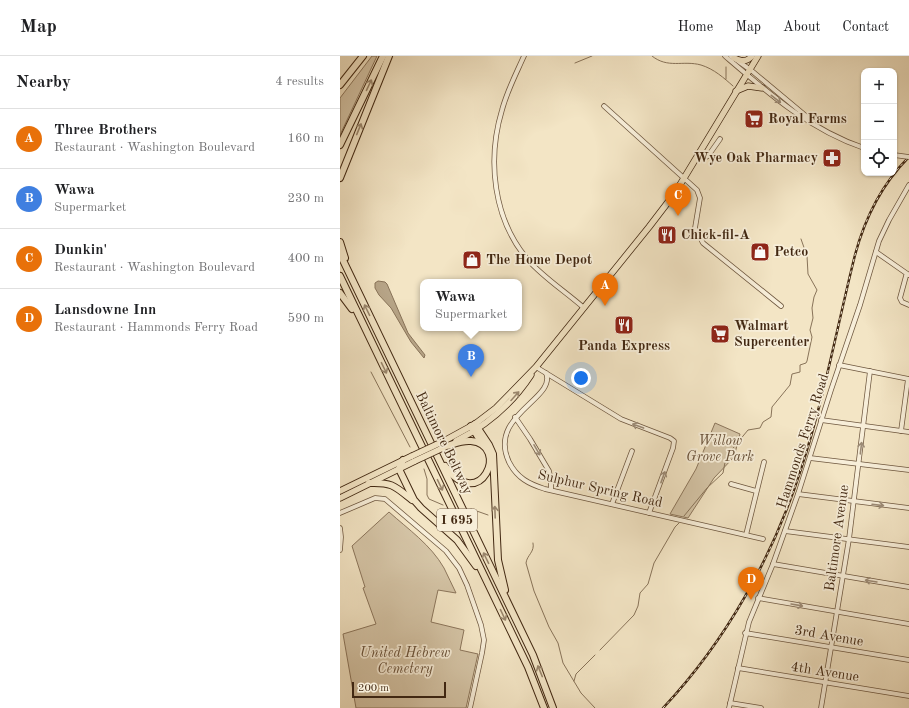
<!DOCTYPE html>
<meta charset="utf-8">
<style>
:root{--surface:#fff;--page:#f2f2f2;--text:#202124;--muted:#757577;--line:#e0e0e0;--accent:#8f2418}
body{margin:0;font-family:"Old Standard TT",serif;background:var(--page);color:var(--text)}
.controls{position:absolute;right:12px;top:12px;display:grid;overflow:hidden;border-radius:8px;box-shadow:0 1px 3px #0004}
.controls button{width:36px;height:36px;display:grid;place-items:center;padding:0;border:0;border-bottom:1px solid var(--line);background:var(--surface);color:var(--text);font:20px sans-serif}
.scale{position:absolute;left:12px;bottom:10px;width:94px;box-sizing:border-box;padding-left:4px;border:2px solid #422812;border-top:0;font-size:11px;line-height:14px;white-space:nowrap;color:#422812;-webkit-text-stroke:3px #f7eed9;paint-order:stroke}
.you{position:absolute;left:241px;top:322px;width:14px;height:14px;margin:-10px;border:3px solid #fff;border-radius:50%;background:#1a73e8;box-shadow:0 0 0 6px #1a73e833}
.badge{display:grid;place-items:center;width:26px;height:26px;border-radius:50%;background:var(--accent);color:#fff;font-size:13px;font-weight:700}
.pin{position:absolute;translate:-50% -33px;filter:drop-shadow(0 1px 2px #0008)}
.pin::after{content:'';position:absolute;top:21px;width:14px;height:12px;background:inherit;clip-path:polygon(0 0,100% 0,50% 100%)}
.popup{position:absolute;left:80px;top:223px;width:102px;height:52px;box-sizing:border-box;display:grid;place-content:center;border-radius:8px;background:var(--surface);filter:drop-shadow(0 1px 3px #0005);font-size:13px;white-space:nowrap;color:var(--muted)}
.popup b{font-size:15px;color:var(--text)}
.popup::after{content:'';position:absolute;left:50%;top:100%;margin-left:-8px;border:8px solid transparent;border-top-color:var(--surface)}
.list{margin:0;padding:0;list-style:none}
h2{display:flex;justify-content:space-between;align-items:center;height:52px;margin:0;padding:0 16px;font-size:17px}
h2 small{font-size:13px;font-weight:400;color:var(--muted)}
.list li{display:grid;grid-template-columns:26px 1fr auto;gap:12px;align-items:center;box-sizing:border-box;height:60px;padding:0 16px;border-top:1px solid var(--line)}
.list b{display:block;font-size:15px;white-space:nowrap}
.list p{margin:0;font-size:13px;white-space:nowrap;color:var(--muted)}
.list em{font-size:13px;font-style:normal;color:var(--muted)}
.icon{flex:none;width:22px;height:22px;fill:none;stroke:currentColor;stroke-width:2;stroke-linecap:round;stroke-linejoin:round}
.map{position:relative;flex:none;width:569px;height:652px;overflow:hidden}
header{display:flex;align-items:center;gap:24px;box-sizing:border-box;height:56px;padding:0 20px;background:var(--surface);border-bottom:1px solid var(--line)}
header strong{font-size:19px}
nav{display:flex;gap:22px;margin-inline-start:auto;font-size:14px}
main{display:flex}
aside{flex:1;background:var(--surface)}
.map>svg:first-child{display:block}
</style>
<header>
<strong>Map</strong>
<nav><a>Home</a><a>Map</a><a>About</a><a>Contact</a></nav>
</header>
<main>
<aside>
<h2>Nearby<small>4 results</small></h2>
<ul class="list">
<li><span class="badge" style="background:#e8710a">A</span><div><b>Three Brothers</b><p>Restaurant · Washington Boulevard</p></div><em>160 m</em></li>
<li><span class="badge" style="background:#3f7fe0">B</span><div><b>Wawa</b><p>Supermarket</p></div><em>230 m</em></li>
<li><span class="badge" style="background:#e8710a">C</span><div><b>Dunkin'</b><p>Restaurant · Washington Boulevard</p></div><em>400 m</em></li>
<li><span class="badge" style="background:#e8710a">D</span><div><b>Lansdowne Inn</b><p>Restaurant · Hammonds Ferry Road</p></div><em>590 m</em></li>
</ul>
</aside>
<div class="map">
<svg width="569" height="652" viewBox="0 0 569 652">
<rect width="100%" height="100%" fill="#f3e5c5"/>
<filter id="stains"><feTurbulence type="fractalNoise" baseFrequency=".005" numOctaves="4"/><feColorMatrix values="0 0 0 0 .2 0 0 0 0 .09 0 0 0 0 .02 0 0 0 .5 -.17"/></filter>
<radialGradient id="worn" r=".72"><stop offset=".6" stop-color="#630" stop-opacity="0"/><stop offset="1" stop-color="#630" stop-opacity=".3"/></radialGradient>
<g fill="#d5c5a7" stroke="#8c765c">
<polygon points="32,0 37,0 0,79 0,42"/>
<polygon points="375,367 400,378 394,401 374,422 348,462 330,458 356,413"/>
<path d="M 49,456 C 68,473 91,489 104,512 C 108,520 112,529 116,537 L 98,534 L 91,566 L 124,574 L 120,594 L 138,598 L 126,652 L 16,652 L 3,578 L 36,568 L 23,532 L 25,531 L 12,490 Z"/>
</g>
<polygon fill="#b7a588" stroke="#887359" points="38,225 45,226 47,228 68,277 85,299 84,302 71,286 51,252 39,239 35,232 35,227"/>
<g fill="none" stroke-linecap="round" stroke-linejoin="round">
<g stroke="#887359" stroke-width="1">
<path d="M 312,0 C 328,13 343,4 361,9 C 374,13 384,22 393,30"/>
<polyline points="235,7 252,0"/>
<polyline points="386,23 386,11"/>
<polyline points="31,316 70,391"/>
<polyline points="84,413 87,423 87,439 89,443 103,449"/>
<polyline points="131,453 148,459"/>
<polyline points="344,460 367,432 383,417 386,401 389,397 408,374 420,372 423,366 431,361 432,351 450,329 452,318 460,316 460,309 466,307 467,305 472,281 470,274 473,262 472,252 474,241 477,234 468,218 467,200 461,183"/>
<path d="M 193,487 C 195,496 187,499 186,507 L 194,535 L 209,571 L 218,587 L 223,607 L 241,637 L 255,652"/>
<polyline points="260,594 294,559 298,550 300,537 308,528 314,507 335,471 339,467"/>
<polyline points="234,625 236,618 255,599"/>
</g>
<g stroke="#6e573f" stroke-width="5.5">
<g id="minor">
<path d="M 184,0 C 176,18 167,35 162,54 C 147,104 153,163 188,204 C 204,222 226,236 244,252"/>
<path d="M 385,0 C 427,36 470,74 524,92"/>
<polyline points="391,0 412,15 472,65"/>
<polyline points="264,50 357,134 360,142 355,172 363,187 441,250"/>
<polyline points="359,98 366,101 368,100 380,83"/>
<polyline points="536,196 569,219"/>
<polyline points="567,218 566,220 560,242 562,246 569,249"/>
<polyline points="499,309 569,323"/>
<polyline points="196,311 281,363 330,382 334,385 333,392 309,457"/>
<path d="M 206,317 C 217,343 147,359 169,406 C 177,422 189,428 205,433 L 423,483"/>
<polyline points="175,361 190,383 209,415 211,425 211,434"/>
<polyline points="481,364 569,376"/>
<polyline points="561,375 568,323"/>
<polyline points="470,402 569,414"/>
<polyline points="391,428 416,435"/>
<polyline points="458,438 569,452"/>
<polyline points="272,448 292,395"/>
<polyline points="0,457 35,442 45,443 106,495 119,512 127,529 141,569 144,584 142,597 130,652"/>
<polyline points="0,472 1,481 0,494"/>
<polyline points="445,475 569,491"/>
<polyline points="406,479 424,406"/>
<polyline points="433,508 569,531"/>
<polyline points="418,542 569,568"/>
<polyline points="405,577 569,604"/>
<polyline points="398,612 569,640"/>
<polyline points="390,647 421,652"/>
<polyline points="389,652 409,566 433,508 458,438 491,334 520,249 539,185 549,164 569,129"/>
<polyline points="481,652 509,483 530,315"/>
</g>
</g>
<g stroke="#422812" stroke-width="7">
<g id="major">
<path d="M 394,2 C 401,5 406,7 412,0"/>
<polyline points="396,35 408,30 422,32"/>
<polyline points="104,385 135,368 156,352 196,311 309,171 335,137 418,0"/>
<path d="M 116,385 C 146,370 172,348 191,319"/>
<polyline points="0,435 72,400"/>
<polyline points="0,442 75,405"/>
</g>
</g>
<g stroke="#422812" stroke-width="8">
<g id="highway">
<polyline points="0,29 23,0"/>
<polyline points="0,89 43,0"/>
<polyline points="0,122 49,0"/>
<polyline points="0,186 5,202"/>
<polyline points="0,198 193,599 213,652"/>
<polyline points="0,220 188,611 204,652"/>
<polyline points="0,237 12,253"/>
<polyline points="135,368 149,389 153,398 158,504 165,534"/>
<polyline points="131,370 143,389"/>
<polyline points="63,404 59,413 74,444 81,452 117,484 136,510"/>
<path d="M 105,410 C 140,459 171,389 131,385 C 122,384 114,388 107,390"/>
<path d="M 29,427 C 52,426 55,430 72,444"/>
</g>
</g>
<use href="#minor" stroke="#f7eed9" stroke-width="4"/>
<use href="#major" stroke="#f3e5c5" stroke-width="5.5"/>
<use href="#highway" stroke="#f3e5c5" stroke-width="6"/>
<g stroke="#422812" stroke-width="2.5">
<path id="rail" d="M 323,652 C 386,585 433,501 461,413 C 484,343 497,271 515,199 C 525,162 541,129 569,101"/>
</g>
<use href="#rail" stroke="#f7eed9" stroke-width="1" stroke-dasharray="3" stroke-linecap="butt"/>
<g stroke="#6e573f" stroke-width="5.5" stroke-linecap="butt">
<polyline id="minor-bridge" points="554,99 569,101"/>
</g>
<g stroke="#422812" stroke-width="7" stroke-linecap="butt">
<g id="major-bridge">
<polyline points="72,400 104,385"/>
<polyline points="75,405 107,390"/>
</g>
</g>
<use href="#minor-bridge" stroke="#f7eed9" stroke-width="4"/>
<use href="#major-bridge" stroke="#f3e5c5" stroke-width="5.5"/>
</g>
<defs><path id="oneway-shaft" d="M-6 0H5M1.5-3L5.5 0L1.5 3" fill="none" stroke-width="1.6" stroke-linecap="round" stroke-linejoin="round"/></defs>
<g stroke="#9a866c">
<use href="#oneway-shaft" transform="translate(29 29) rotate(-65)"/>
<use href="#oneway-shaft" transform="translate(19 73) rotate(-68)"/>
<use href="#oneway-shaft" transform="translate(27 254) rotate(-116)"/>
<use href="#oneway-shaft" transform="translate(44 312) rotate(64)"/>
<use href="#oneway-shaft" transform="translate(175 340) rotate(-48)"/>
<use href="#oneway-shaft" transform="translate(100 429) rotate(64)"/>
<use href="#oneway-shaft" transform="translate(155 456) rotate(-92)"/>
<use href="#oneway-shaft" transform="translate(146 502) rotate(-116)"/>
<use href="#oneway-shaft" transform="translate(163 559) rotate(65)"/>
<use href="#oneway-shaft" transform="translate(200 615) rotate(-112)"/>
</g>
<g stroke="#9c8b76">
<use href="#oneway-shaft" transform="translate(436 43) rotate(38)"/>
<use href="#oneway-shaft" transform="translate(298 370) rotate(-160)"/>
<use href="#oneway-shaft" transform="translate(521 392) rotate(-83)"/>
<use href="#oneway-shaft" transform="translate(197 394) rotate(60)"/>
<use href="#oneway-shaft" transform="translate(323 421) rotate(-70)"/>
<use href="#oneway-shaft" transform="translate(538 449) rotate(7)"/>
<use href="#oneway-shaft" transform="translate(531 525) rotate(-171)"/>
<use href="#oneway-shaft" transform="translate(457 549) rotate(10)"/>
</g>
<defs>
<g id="supermarket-square" transform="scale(1)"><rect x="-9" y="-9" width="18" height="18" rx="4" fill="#8f2418" stroke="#f7eed9"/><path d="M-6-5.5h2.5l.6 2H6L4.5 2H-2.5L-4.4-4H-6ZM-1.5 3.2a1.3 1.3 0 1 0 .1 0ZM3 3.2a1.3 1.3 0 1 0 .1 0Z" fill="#fff"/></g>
<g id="pharmacy-square" transform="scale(1)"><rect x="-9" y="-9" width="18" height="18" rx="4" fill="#8f2418" stroke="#f7eed9"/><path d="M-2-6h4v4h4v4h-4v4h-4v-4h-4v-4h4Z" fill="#fff"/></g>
<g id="restaurant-square" transform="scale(1)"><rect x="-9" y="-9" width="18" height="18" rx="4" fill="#8f2418" stroke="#f7eed9"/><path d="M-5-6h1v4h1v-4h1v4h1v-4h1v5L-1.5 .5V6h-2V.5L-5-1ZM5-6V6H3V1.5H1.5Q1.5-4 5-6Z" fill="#fff"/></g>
<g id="shop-square" transform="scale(1)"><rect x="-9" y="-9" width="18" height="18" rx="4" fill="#8f2418" stroke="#f7eed9"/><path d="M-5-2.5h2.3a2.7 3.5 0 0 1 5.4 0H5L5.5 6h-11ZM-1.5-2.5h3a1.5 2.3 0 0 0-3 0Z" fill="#fff"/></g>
</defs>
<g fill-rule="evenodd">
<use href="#supermarket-square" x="414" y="63"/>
<use href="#pharmacy-square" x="492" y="102"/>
<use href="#restaurant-square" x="327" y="179"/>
<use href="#shop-square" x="420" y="196"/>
<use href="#shop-square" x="132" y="204"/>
<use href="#restaurant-square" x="284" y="269"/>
<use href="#supermarket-square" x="380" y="278"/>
</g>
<g text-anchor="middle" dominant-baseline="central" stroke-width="3.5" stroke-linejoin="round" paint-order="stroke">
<rect fill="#f7eed9" stroke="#78634e" stroke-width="1" x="97" y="453" width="40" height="22" rx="3"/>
<g font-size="13" font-weight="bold" fill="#422812">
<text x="117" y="464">I 695</text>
</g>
<g font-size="14" font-weight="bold" fill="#422812" stroke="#f7eed9" text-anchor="start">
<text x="428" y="63">Royal Farms</text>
<text x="478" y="102" text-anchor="end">Wye Oak Pharmacy</text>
<text x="341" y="179">Chick-fil-A</text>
<text x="434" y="196">Petco</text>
<text x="146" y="204">The Home Depot</text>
<text x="394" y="270">Walmart<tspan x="394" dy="16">Supercenter</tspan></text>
<text x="284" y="290" text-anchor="middle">Panda Express</text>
</g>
<g font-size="14" font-style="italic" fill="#674f37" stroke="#f7eed9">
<text x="380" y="385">Willow<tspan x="380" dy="16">Grove Park</tspan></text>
<text x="65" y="597">United Hebrew<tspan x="65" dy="16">Cemetery</tspan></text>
</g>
<g font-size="14" fill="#422812" stroke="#f7eed9">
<text transform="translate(463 385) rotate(-72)">Hammonds Ferry Road</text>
<text transform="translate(104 387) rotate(64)">Baltimore Beltway</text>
<text transform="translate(260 433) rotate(13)">Sulphur Spring Road</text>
<text transform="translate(497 482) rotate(-82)">Baltimore Avenue</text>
<text transform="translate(489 580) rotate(10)">3rd Avenue</text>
<text transform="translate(485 616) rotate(9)">4th Avenue</text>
</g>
</g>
<rect width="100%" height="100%" filter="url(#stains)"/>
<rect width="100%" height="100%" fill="url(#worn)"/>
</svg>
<div class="controls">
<button>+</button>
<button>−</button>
<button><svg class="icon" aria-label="locate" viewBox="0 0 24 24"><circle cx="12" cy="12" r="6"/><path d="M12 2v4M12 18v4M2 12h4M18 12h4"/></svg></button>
</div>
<div class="scale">200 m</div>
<div class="you"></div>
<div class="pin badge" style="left:265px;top:250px;background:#e8710a">A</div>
<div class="pin badge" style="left:131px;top:321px;background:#3f7fe0">B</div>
<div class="popup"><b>Wawa</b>Supermarket</div>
<div class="pin badge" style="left:338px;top:160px;background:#e8710a">C</div>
<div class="pin badge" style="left:411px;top:544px;background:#e8710a">D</div>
</div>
</main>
